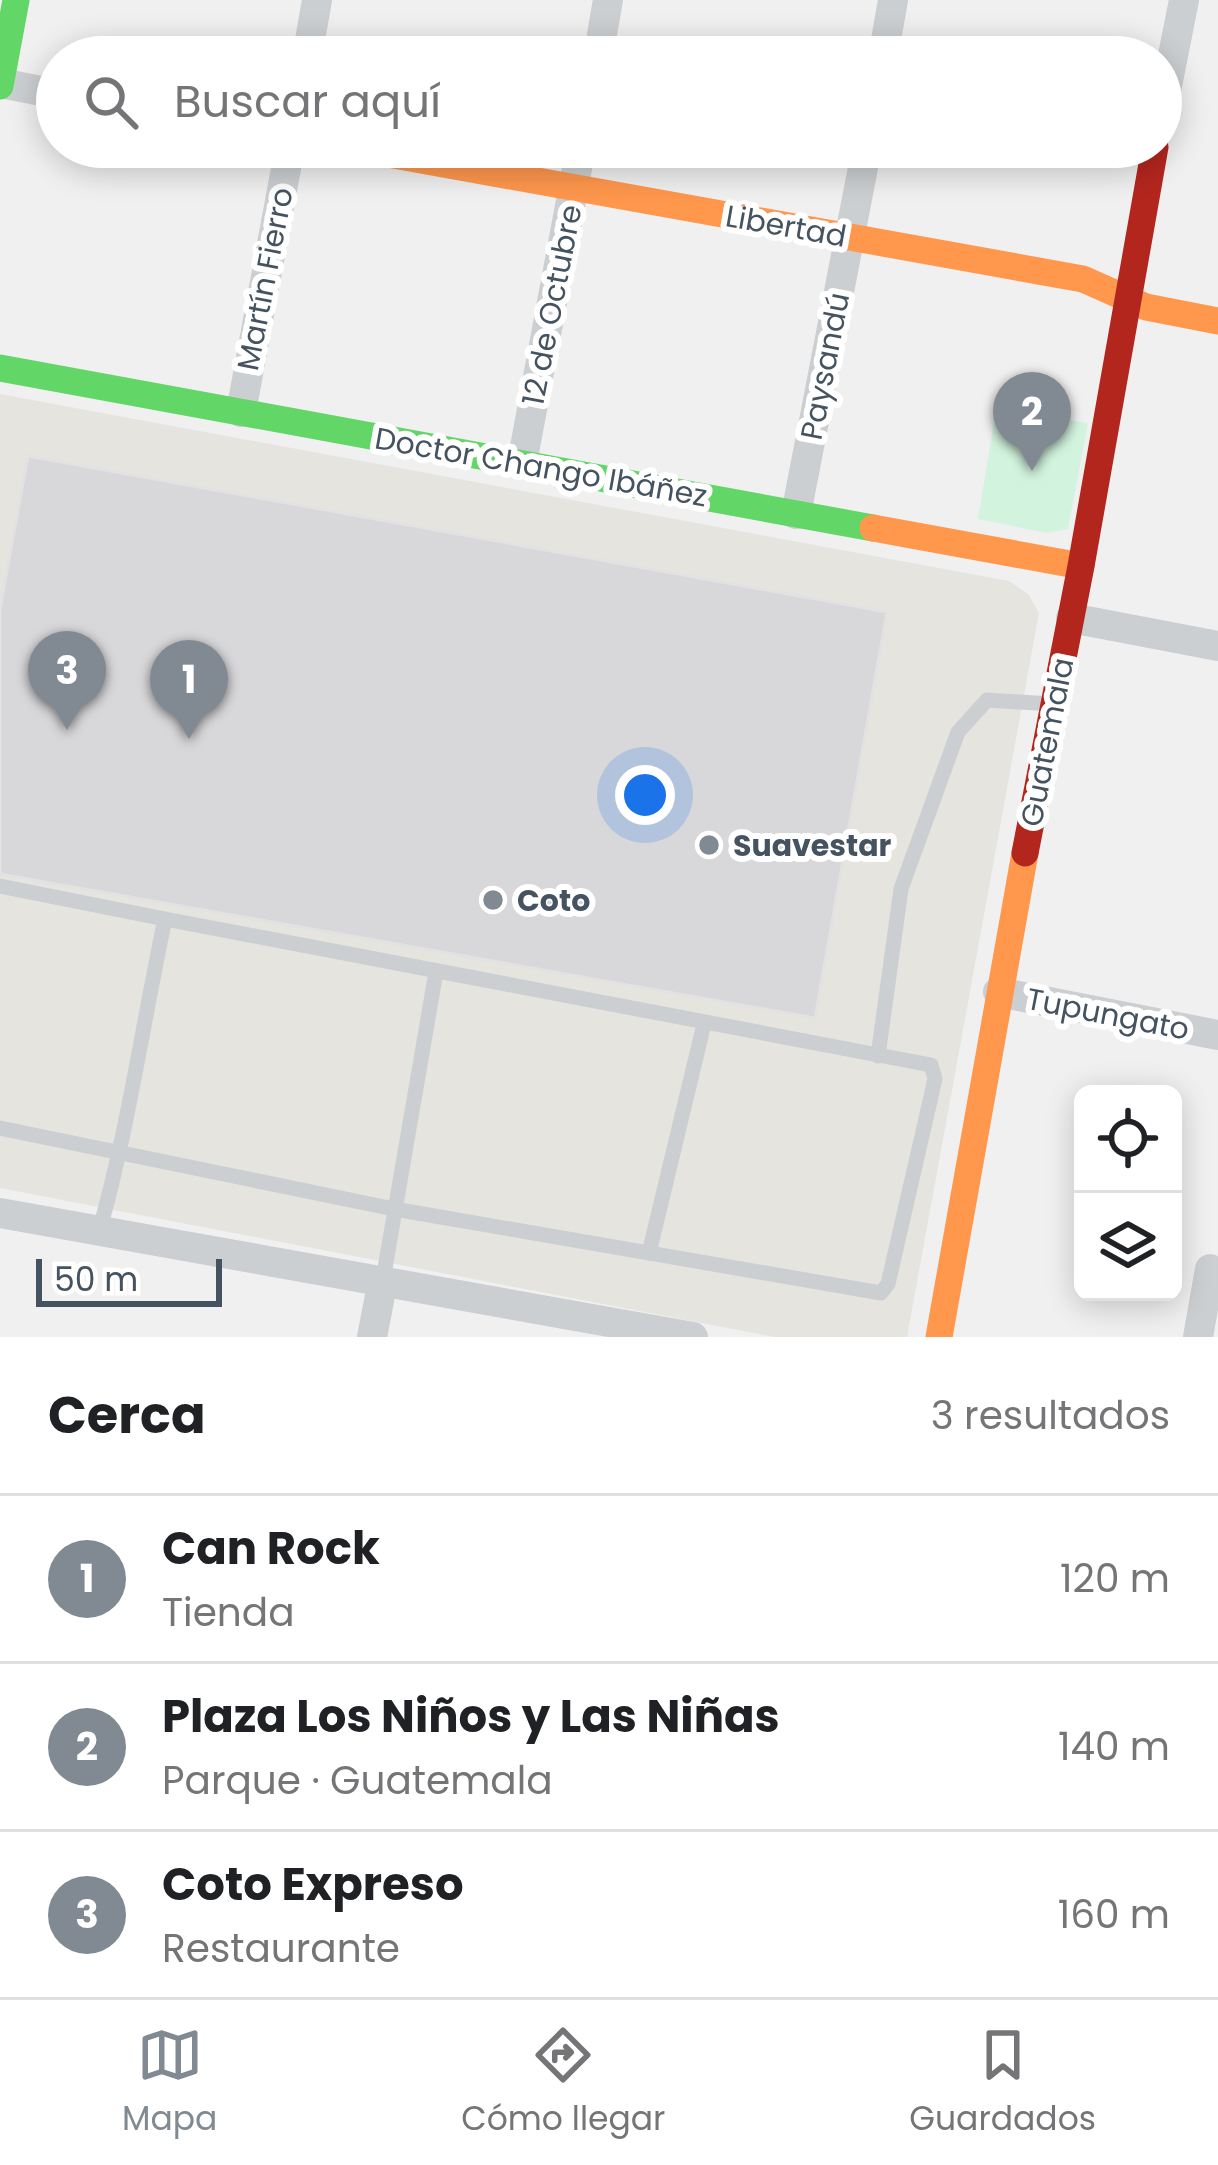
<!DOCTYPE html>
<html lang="es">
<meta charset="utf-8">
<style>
:root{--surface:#fff;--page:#f6f6f6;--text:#202124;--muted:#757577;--line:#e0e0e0;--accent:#818a92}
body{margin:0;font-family:Poppins,sans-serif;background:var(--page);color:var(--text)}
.controls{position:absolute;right:36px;bottom:36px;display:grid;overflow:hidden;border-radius:18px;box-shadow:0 6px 30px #0003}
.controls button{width:108px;height:108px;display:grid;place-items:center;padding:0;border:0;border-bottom:3px solid var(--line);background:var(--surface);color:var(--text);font:60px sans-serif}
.scale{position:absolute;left:36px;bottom:30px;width:186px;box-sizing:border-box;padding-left:12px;border:6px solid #455360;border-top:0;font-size:33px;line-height:42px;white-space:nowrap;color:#455360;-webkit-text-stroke:9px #fff;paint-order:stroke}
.you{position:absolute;left:645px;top:795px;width:42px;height:42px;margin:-30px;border:9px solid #fff;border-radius:50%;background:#1a73e8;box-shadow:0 0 0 18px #1a73e833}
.badge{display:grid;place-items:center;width:78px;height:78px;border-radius:50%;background:var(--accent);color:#fff;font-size:39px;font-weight:700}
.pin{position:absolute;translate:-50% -99px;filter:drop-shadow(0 3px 6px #0008)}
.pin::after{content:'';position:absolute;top:63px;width:42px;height:36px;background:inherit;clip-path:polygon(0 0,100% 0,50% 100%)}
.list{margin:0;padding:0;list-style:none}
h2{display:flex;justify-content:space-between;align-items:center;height:156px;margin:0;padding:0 48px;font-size:51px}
h2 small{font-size:39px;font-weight:400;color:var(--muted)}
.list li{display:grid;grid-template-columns:78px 1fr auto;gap:36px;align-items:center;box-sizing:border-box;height:168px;padding:0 48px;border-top:3px solid var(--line)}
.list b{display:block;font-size:45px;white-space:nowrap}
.list p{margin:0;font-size:39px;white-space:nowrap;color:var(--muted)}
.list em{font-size:39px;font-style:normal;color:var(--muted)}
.icon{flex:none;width:66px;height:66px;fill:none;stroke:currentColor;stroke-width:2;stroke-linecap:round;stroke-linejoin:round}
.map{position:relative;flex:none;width:1218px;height:1337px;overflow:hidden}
.search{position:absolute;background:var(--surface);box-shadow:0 6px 30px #0003;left:36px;right:36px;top:36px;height:132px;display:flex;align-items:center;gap:30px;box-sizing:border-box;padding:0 42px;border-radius:66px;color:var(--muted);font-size:45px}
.sheet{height:660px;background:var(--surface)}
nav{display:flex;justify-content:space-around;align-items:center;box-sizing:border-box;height:168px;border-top:3px solid var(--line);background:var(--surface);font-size:33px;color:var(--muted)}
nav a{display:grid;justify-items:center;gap:6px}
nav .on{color:var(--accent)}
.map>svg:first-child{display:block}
</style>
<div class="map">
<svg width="1218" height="1337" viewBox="0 0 1218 1337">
<rect width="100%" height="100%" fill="#f1f0f0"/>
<polygon fill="#e6e4de" points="0,394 1009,581 1029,595 1039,613 907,1337 775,1337 0,1188"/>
<polygon fill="#d2f3de" points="996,409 1088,423 1068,529 1047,533 978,519"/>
<polygon fill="#d8d8db" stroke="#e2e2e3" stroke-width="3" points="28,456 887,612 815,1018 0,874 0,609"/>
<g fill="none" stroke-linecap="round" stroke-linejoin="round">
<g stroke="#cccfd1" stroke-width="15">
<polyline points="0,886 165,919"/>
<polyline points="878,1056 901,889 958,732 987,700 1052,704"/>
<path d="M 0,1128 L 394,1209 L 881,1293 L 888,1284 L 935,1079 L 931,1065 L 165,919 C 143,1022 128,1130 99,1232"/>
<polyline points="649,1253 704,1024"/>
<polyline points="383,1280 436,972"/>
</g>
<g stroke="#cccfd1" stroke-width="30">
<polyline points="307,57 317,0"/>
<polyline points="598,57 608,0"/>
<polyline points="883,57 893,0"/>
<polyline points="0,83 57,94"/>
<polyline points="1161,116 1184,0"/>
<polyline points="241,412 290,147"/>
<polyline points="522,463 581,147"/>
<polyline points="796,514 867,147"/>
<polyline points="1071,618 1218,646"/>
<polyline points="998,992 1218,1035"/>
<polyline points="0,1213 693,1337"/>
<polyline points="372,1337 383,1280"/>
<polyline points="1198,1337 1210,1269"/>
</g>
<g stroke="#63d668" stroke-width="27">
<polyline points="0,86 16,0"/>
<polyline points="0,368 873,528"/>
</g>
<g stroke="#ff974d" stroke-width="27">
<polyline points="349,147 1083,279 1146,307 1218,321"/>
<polyline points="873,528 1081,566"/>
<polyline points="939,1337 1025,853"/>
</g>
<polyline stroke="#b3261e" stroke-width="27" points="1025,853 1081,566 1155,147"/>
</g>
<g fill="#818a92" stroke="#fff" stroke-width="4.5">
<circle cx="709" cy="845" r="12"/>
<circle cx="493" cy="900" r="12"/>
</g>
<g text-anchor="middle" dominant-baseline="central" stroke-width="12" stroke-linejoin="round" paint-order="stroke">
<g font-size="30" fill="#455360" stroke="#fff">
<text transform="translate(786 226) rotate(10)">Libertad</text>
<text transform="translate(265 279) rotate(-79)">Martín Fierro</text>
<text transform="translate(552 305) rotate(-79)">12 de Octubre</text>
<text transform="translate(825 366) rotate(-79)">Paysandú</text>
<text transform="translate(541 467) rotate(10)">Doctor Chango Ibáñez</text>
<text transform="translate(1047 742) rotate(-79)">Guatemala</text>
<text transform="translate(1108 1014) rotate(11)">Tupungato</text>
</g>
<g font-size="30" font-weight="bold" fill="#455360" stroke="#fff" text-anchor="start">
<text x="733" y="845">Suavestar</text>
<text x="517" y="900">Coto</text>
</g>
</g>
</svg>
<div class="controls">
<button><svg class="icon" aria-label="locate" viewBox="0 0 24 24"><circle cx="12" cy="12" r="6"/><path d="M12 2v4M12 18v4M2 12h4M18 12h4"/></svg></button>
<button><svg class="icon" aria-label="layers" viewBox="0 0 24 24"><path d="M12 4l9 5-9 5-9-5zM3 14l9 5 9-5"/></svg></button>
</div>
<div class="scale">50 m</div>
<div class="you"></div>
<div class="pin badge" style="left:189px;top:739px">1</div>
<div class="pin badge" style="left:1032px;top:471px">2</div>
<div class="pin badge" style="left:67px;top:730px">3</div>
<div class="search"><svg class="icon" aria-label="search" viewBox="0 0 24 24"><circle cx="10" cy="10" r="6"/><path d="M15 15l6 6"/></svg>Buscar aquí</div>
</div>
<section class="sheet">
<h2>Cerca<small>3 resultados</small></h2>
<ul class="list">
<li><span class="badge">1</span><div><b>Can Rock</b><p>Tienda</p></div><em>120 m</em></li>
<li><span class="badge">2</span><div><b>Plaza Los Niños y Las Niñas</b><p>Parque · Guatemala</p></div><em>140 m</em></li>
<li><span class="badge">3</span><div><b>Coto Expreso</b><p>Restaurante</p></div><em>160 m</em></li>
</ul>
</section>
<nav>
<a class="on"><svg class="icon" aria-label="map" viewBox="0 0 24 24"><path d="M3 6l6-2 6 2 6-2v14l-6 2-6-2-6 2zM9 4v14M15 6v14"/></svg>Mapa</a>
<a><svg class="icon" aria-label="directions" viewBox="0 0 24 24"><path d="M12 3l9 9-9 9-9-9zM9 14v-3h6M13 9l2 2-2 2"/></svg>Cómo llegar</a>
<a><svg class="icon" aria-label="saved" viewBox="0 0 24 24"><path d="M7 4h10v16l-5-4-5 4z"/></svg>Guardados</a>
</nav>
